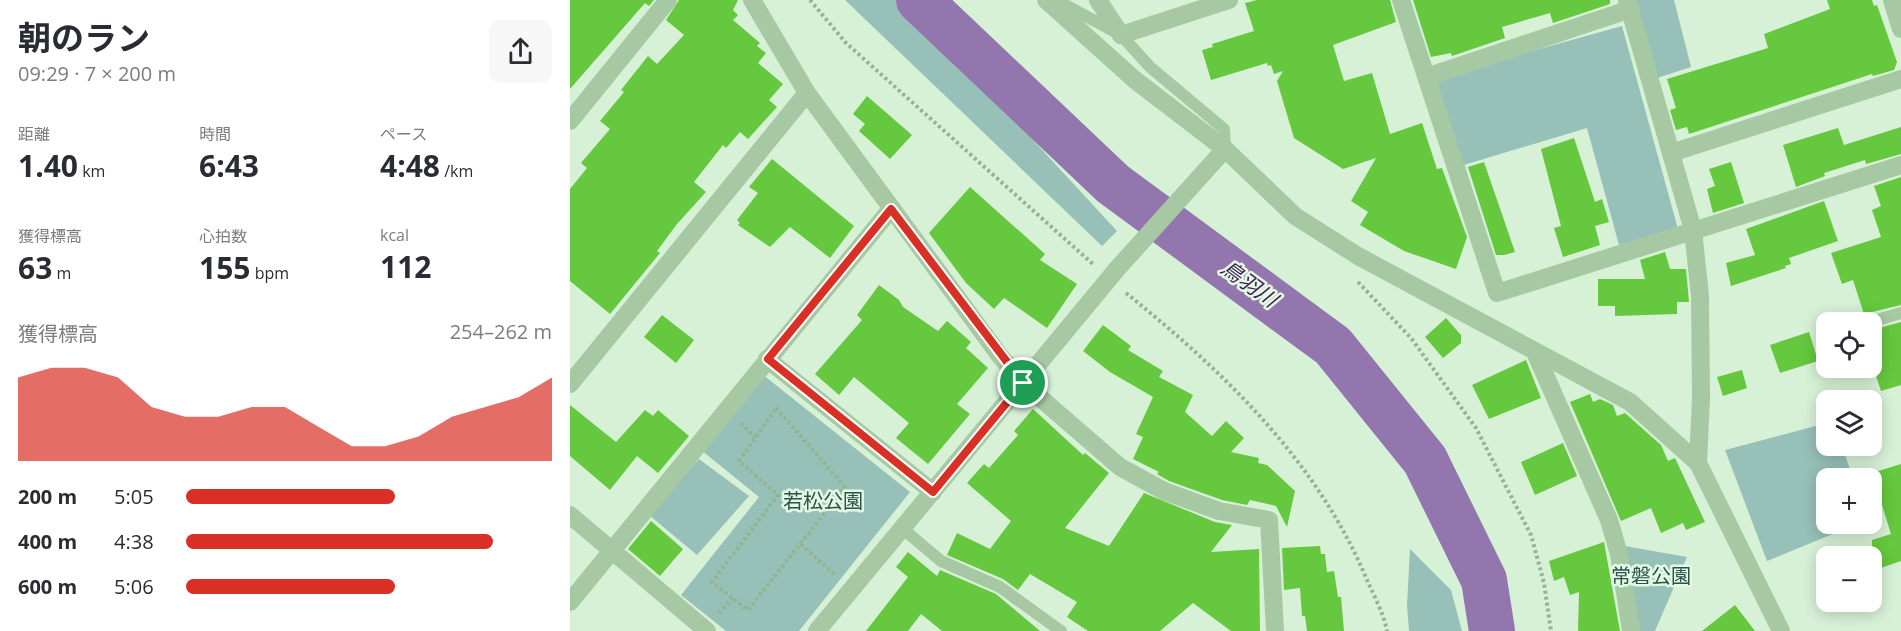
<!DOCTYPE html>
<html lang="ja">
<head>
<meta charset="utf-8">
<style>
  body { margin:0; font-family:"Open Sans","Noto Sans JP",sans-serif; background:#f7f7f7; color:#2b2b33; height:100vh; display:flex; flex-direction:column; font-size:22px; white-space:nowrap }
  * { box-sizing:border-box; margin:0 }
  p { font-size:20px; color:#7c7c81 }
  .icon { flex:none; width:33px; height:33px; fill:none; stroke:currentColor; stroke-width:2; stroke-linecap:round; stroke-linejoin:round }
  .map { position:relative; flex:1; overflow:hidden }
  .side { display:flex; flex-direction:column; background:#fff; width:570px }
  .side>* { flex:none }
  .tools { position:absolute; left:1246px; top:312px; display:grid; gap:12px }
  .tools a { display:grid; place-items:center; width:66px; height:66px; border-radius:12px; background:#fff; box-shadow:0 3px 15px #0003; font-size:30px }
  .pin { position:absolute; display:grid; place-items:center; width:51px; height:51px; color:#fff; margin:-26px; border:3px solid #fff; border-radius:50%; box-shadow:0 2px 6px #0007 }
  .round { display:grid; place-items:center; flex:none; width:63px; height:63px; border-radius:12px; background:#f7f7f7 }
  .head { display:flex; align-items:center; justify-content:space-between; height:102px; padding:0 18px }
  h1 { font-size:33px; font-weight:700; line-height:45px }
  .metrics { display:grid; grid-template-columns:repeat(3,1fr); gap:9px; height:102px; padding:6px 18px }
  .metrics div { display:grid; align-content:center }
  .metrics b { font-size:30px; font-weight:700 }
  .metrics small { font-size:16px; font-weight:400 }
  .metrics p { font-size:16px }
  .chart { height:168px; padding:12px 18px }
  .chart p { display:flex; justify-content:space-between }
  .chart svg { width:100%; height:108px; margin-top:6px; fill:#d93025; opacity:.7 }
  ul { padding:0 18px; list-style:none; font-size:20px }
  li { display:grid; grid-template-columns:96px 72px 1fr; align-items:center; height:45px }
  li i { height:15px; border-radius:8px; background:#d93025 }
  main { display:flex; flex:1; min-height:0 }
  .map>svg:first-child { display:block }
</style>
</head>
<body>
<main>
<section class="side">
<div class="head"><div><h1>朝のラン</h1><p>09:29 · 7 × 200 m</p></div><a class="round"><svg class="icon" aria-label="share" viewBox="0 0 24 24"><path d="M12 15V3M7 8l5-5 5 5M5 13v7h14v-7"/></svg></a></div>
<div class="metrics">
<div><p>距離</p><b>1.40<small> km</small></b></div>
<div><p>時間</p><b>6:43</b></div>
<div><p>ペース</p><b>4:48<small> /km</small></b></div>
</div>
<div class="metrics">
<div><p>獲得標高</p><b>63<small> m</small></b></div>
<div><p>心拍数</p><b>155<small> bpm</small></b></div>
<div><p>kcal</p><b>112</b></div>
</div>
<div class="chart"><p><span>獲得標高</span>254–262 m</p>
<svg viewBox="0 0 160 44" preserveAspectRatio="none"><path d="M0 44V10L10 6L20 6L30 10L40 22L50 26L60 26L70 22L80 22L90 30L100 38L110 38L120 34L130 26L140 22L150 18L160 10V44z"/></svg>
</div>
<ul>
<li><b>200 m</b>5:05<i style="width:57%"></i></li>
<li><b>400 m</b>4:38<i style="width:84%"></i></li>
<li><b>600 m</b>5:06<i style="width:57%"></i></li>
</ul>
</section>
<div class="map">
<svg width="1331" height="631" viewBox="0 0 1331 631">
  <rect width="100%" height="100%" fill="#d7f1d7"/>
  <path fill="#97c0b8" d="M275,0H334L547,231L532,246Z
    M1054,0H1104L1121,67L1081,80Z
    M1052,26L1108,229L1049,245L1017,128L887,167L857,80Z
    M192,374L340,492L229,631H156L111,595L189,497L131,450Z
    M1257,423V446H1272L1283,478H1257V524H1287L1197,561L1155,450Z
    M129,459L179,496L127,555L79,515Z
    M1055,546L1117,557L1085,631H1059Z
    M840,549L881,590L892,631H839L837,605Z"/>
  <g fill="none" stroke-linecap="round" stroke-linejoin="round">
    <path stroke="#9376ae" stroke-width="46" d="M349,0L543,184L763,346L855,460L914,580L922,631"/>
  </g>
  <path fill="#65c83e" d="M0,0H84L79,6L75,3L0,89Z
    M109,0H168L163,10L168,15L163,20L190,43L187,46L196,53L188,63L213,84L199,100L207,107L178,139L170,132L156,148L153,145L124,182L136,192L107,224L87,251L90,253L40,314L0,281V189L17,168L11,163L40,129L30,121L54,92L51,90L78,56L87,64L114,35L96,20Z
    M687,0H820L826,22L763,45L774,81L802,73L820,134L852,123L867,169L872,168L897,237L886,269L834,251L790,225L798,212L781,201L806,158L773,169L724,138L707,81L713,71L704,74L701,65L698,66L697,63L641,80L632,50L643,47L642,44L684,31L675,3Z
    M843,0H1040V4L983,23L980,13L932,27L935,38L882,56L881,53L861,57Z
    M1257,0H1302L1304,6L1307,5L1327,62L1324,70L1303,76L1302,74L1119,134L1117,127L1106,130L1100,110L1106,108L1097,79L1198,48L1194,34L1260,9Z
    M297,96L342,135L320,159L289,131L295,124L283,114Z
    M1331,127V154L1296,164L1295,160L1254,173L1255,176L1226,187L1213,145L1268,128L1274,145Z
    M1004,138L1025,202L1032,199L1039,222L1025,226L1030,245L993,257L984,228L991,226L971,149Z
    M202,159L284,226L260,258L220,227L200,247L168,225L170,223L167,220L188,193L179,187Z
    M914,162L945,252L934,255H926L898,167Z
    M1161,162L1174,203L1143,213L1137,189L1145,186L1139,169Z
    M1331,177V305L1294,314L1283,280L1272,284L1261,253L1311,237L1302,210L1311,206L1304,186Z
    M400,187L475,254L470,260L507,284L477,328L434,298L424,309L396,283L359,233Z
    M1254,201L1268,241L1219,258L1221,264L1215,266L1216,268L1161,286L1156,263L1185,255L1176,229Z
    M1095,252L1100,269H1116L1119,302H1107V314L1045,316V306H1028V279H1075L1070,260Z
    M309,285L329,300L333,307L368,331L377,321L401,342L396,348L418,368L387,404L400,414L358,464L326,438L339,423L284,377L269,395L245,374L292,320L287,315Z
    M92,315L124,340L106,363L74,337Z
    M876,318L891,335V343L873,358L855,337Z
    M1331,322V385L1311,391L1302,363V330Z
    M533,325L561,346L558,350L593,371L589,377L623,395L615,412L642,436L656,421L674,438L661,452L689,458L688,463L697,465L725,491L717,527L706,506L680,500L677,505L652,500L599,481L587,474L589,472L563,459L573,437L566,434L583,397L540,372L513,351Z
    M1239,332L1248,361L1210,373L1200,345Z
    M956,360L971,398L919,419L902,385Z
    M1172,370L1177,388L1153,396L1147,377Z
    M1020,394L1023,402L1030,399L1043,405L1047,416L1055,413L1091,445L1098,461L1105,458L1135,522L1116,530L1113,523L1091,533L1081,508L1051,521L1000,402Z
    M0,405L46,442L75,410L83,416L88,410L119,436L88,473L67,456L40,490L0,456Z
    M463,409L513,455L515,453L539,473L495,528L539,546L574,493L645,522L662,525L641,552L689,549L690,631H661L623,603L590,631H518L497,617L507,602L460,574L448,590L433,579L377,555L387,533L420,549L441,521L397,483L414,464L419,468L448,435L444,431Z
    M993,443L1007,476L965,495L951,462Z
    M1331,464V561L1302,571V540L1321,534L1302,473Z
    M81,521L113,549L90,576L58,549Z
    M1034,542L1050,631H1008L1009,592L1000,595L994,577L984,581L979,561Z
    M750,546L751,554H755L757,572L764,571L768,597H771L774,631H737L735,616H732L730,588L714,590L712,548Z
    M338,552L367,576L370,570L426,594L470,631H372L351,614L338,631H296L338,577L326,567Z
    M1165,605L1185,631H1132Z"/>
  <g fill="none" stroke-linecap="round" stroke-linejoin="round">
    <path stroke="#91b58e" stroke-width="4" stroke-dasharray="3 3" stroke-linecap="butt" d="M240,0L276,43L523,264
      M788,282L841,338L906,428L961,535L974,583L981,631
      M556,293C654,372 748,462 797,580C804,596 814,614 817,631
      M206,408L275,487L178,610L142,582L208,495L169,461Z
      M171,423L185,438
      M231,544L265,575
      M149,613L163,598"/>
    <path stroke="#a6c9a3" stroke-width="12" d="M486,0L551,35L580,67L654,129L655,149
      M1300,322L1331,313
      M333,529L371,561L430,587L491,631"/>
    <path stroke="#a6c9a3" stroke-width="18" d="M182,0L237,93L430,356L453,383L550,467L594,491L649,511L699,520L705,631
      M528,0L551,35L659,0
      M831,0L927,293L1331,165
      M1057,0L1123,230L1130,296L1131,398L1128,463
      M1322,0L1331,29
      M856,77L1061,9
      M0,121L98,0
      M655,149L725,216L788,256L1060,402L1128,463L1211,631
      M1101,153L1331,79
      M965,352L1039,520L1049,554L1061,631
      M197,359L363,492
      M0,384L237,93
      M0,515L137,631
      M0,602L321,209
      M247,631L547,269L655,149L565,80L476,0"/>
  </g>
  <g fill="none" stroke-linecap="round" stroke-linejoin="round">
    <defs>
      <path id="route" d="M321,209L453,383L363,492L198,359Z"/>
    </defs>
    <use href="#route" stroke="#fff" stroke-width="12"/>
    <use href="#route" stroke="#d93025" stroke-width="8"/>
  </g>
  <g text-anchor="middle" stroke-width="5" stroke-linejoin="round" paint-order="stroke">
    <g font-size="20" fill="#29524c" stroke="#e3f9e4">
      <text x="253" y="508">若松公園</text>
      <text x="1081" y="583">常磐公園</text>
    </g>
    <g font-size="21" font-style="italic" fill="#3b1b56" stroke="#e3f9e4">
      <text transform="translate(679 284) rotate(36)" y="7">鳥羽川</text>
    </g>
  </g>
</svg>
<div class="tools">
<a><svg class="icon" aria-label="locate" viewBox="0 0 24 24"><circle cx="12" cy="12" r="6"/><path d="M12 2v4M12 18v4M2 12h4M18 12h4"/></svg></a>
<a><svg class="icon" aria-label="layers" viewBox="0 0 24 24"><path d="M12 4l9 5-9 5-9-5zM3 14l9 5 9-5"/></svg></a>
<a>+</a>
<a>−</a>
</div>
<div class="pin" style="left:453px;top:383px;background:#1e9e55"><svg class="icon" aria-label="arrive" viewBox="0 0 24 24"><path d="M6 21V4h12l-3 4 3 4H6"/></svg></div>
</div>
</main>
</body>
</html>
